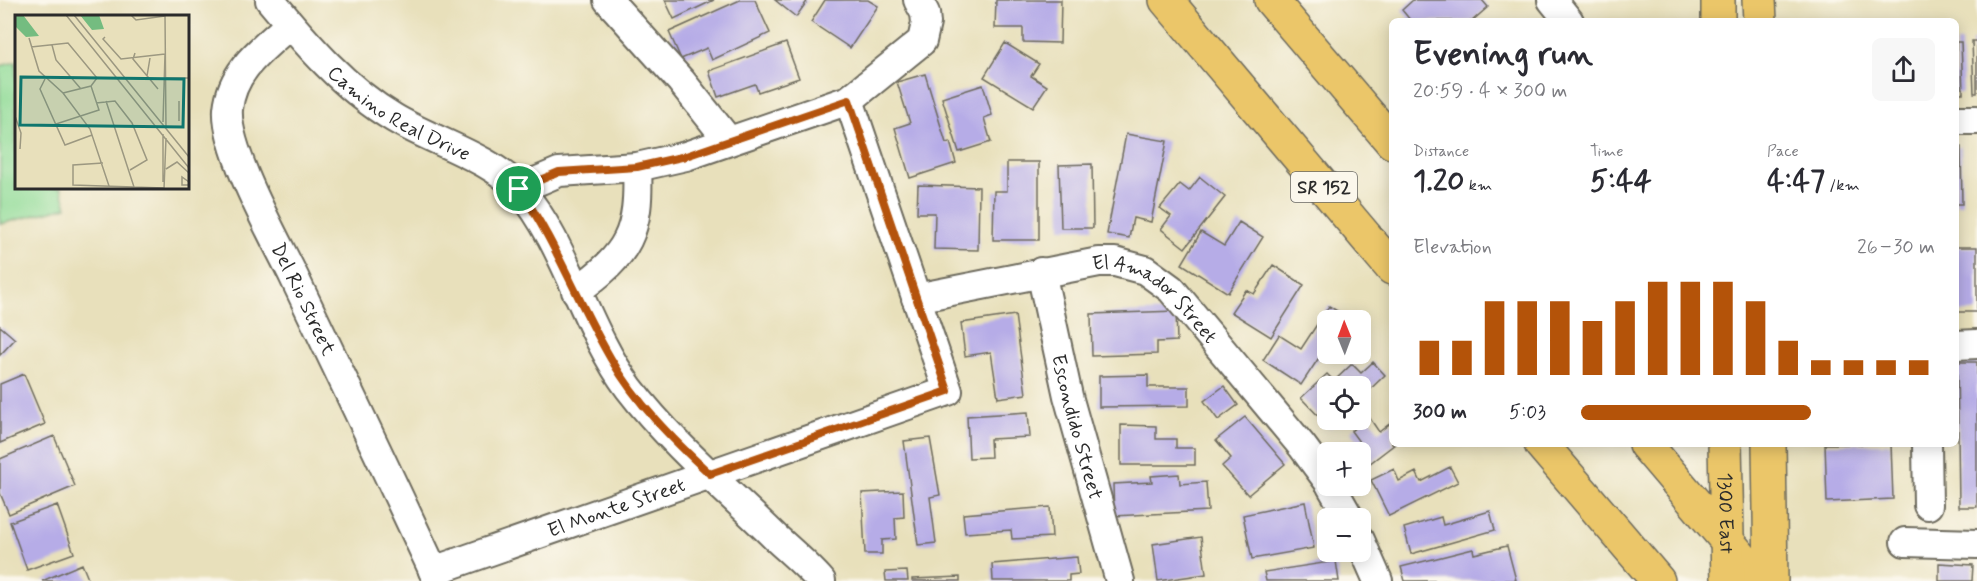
<!DOCTYPE html>
<html lang="en">
<head>
<meta charset="utf-8">
<style>
  body { margin:0; font-family:Mynerve,sans-serif; background:#f7f7f7; color:#2b2b33; height:100vh; display:flex; flex-direction:column; font-size:22px; white-space:nowrap }
  * { box-sizing:border-box; margin:0 }
  p { font-size:20px; color:#7c7c81 }
  .icon { flex:none; width:33px; height:33px; fill:none; stroke:currentColor; stroke-width:2; stroke-linecap:round; stroke-linejoin:round }
  .map { position:relative; flex:1; overflow:hidden }
  .side { position:absolute; left:1389px; top:18px; width:570px; height:429px; display:flex; flex-direction:column; background:#fff; border-radius:9px; box-shadow:0 3px 15px #0003 }
  .side>* { flex:none }
  .needle { width:39px; rotate:359deg }
  .fabs { position:absolute; left:1317px; top:310px; display:grid; gap:12px }
  .fabs a { display:grid; place-items:center; width:54px; height:54px; border-radius:9px; background:#fff; box-shadow:0 3px 15px #0003; font-size:30px }
  .pin { position:absolute; display:grid; place-items:center; width:51px; height:51px; color:#fff; margin:-26px; border:3px solid #fff; border-radius:50%; box-shadow:0 2px 6px #0007 }
  .round { display:grid; place-items:center; flex:none; width:63px; height:63px; border-radius:9px; background:#f7f7f7 }
  .head { display:flex; align-items:center; justify-content:space-between; height:102px; padding:0 24px }
  h1 { font-size:33px; font-weight:800; line-height:45px }
  .metrics { display:grid; grid-template-columns:repeat(3,1fr); gap:9px; height:102px; padding:6px 24px }
  .metrics div { display:grid; align-content:center }
  .metrics b { font-size:30px; font-weight:800 }
  .metrics small { font-size:16px; font-weight:400 }
  .metrics p { font-size:16px }
  .chart { height:168px; padding:12px 24px }
  .chart p { display:flex; justify-content:space-between }
  .chart svg { width:100%; height:108px; margin-top:6px; stroke:#b45309; stroke-width:6 }
  ul { padding:0 24px; list-style:none; font-size:20px }
  li { display:grid; grid-template-columns:96px 72px 1fr; align-items:center; height:45px }
  li i { height:15px; border-radius:8px; background:#b45309 }
  .map>svg:first-child { display:block }
</style>
</head>
<body>
<div class="map">
<svg width="1977" height="581" viewBox="0 0 1977 581">
  <rect width="100%" height="100%" fill="#fbf7ec"/>
  <filter id="ink" filterUnits="userSpaceOnUse"><feTurbulence type="fractalNoise" baseFrequency=".0167" numOctaves="2"/><feDisplacementMap in="SourceGraphic" scale="12" xChannelSelector="R" yChannelSelector="G"/><feConvolveMatrix kernelMatrix="1 2 1 2 8 2 1 2 1" color-interpolation-filters="sRGB"/></filter>
  <filter id="wash" filterUnits="userSpaceOnUse"><feTurbulence type="fractalNoise" baseFrequency=".008" numOctaves="4" result="noise"/><feDisplacementMap in="SourceGraphic" scale="24" xChannelSelector="R" yChannelSelector="G"/><feGaussianBlur stdDeviation="1.35" result="paint"/><feColorMatrix in="noise" values="0 0 0 0 0 0 0 0 0 0 0 0 0 0 0 0 0 1.4 0 .05"/><feComposite in="paint" operator="in"/></filter>
  <g filter="url(#wash)">
    <rect width="100%" height="100%" fill="#e8e0bb"/>
    <path fill="#91dc98" stroke="#5e8462" stroke-width="1.5" d="M16,62V188H61L67,207L0,224V66Z"/>
    <g id="blocks">
      <path fill="#b6ace7" d="M665,0H714L674,19Z
        M740,0H755L770,33L712,60L707,48L681,59L669,32Z
        M775,0H808L796,17Z
        M825,0H868L878,6L850,48L811,22Z
        M996,0H1061L1060,43L1023,42V28H995Z
        M1413,0H1482L1488,7L1472,21H1411L1402,10Z
        M1972,41H1977V93H1974Z
        M1956,42H1961L1963,93H1956Z
        M786,43L799,78L758,92L755,84L718,97L709,71Z
        M1005,43L1039,64L1031,76L1047,86L1033,107L984,77Z
        M925,74L946,143L950,142L956,163L910,178L895,128L910,123L897,82Z
        M983,85L992,115L984,118L991,142L959,152L942,98Z
        M1126,134L1167,141L1151,222L1133,218L1129,238L1107,234Z
        M1956,147H1961L1962,204H1956Z
        M1007,162H1039V240H993L994,191H1007Z
        M1092,164L1093,228H1061L1059,165Z
        M1200,177L1225,197L1185,248L1161,229L1171,216L1160,208L1180,184L1189,191Z
        M918,185L979,187L978,250L934,249L935,213H917Z
        M1239,222L1263,237L1228,293L1182,264L1201,232L1224,246Z
        M1956,247H1977V312H1956Z
        M1273,265L1304,285L1271,337L1231,312L1246,290L1254,294Z
        M1329,306L1345,316L1342,321H1328V344L1301,385L1263,360L1279,335L1301,349Z
        M1176,311L1177,341L1157,342V354L1092,356L1091,314Z
        M1015,315L1026,394L998,398L991,352L965,356L961,323Z
        M0,326L15,339L0,355Z
        M1373,362L1385,375L1360,399V387H1328V420H1338L1330,428L1301,398L1327,374L1334,381L1352,364L1361,373Z
        M1957,362H1977V507H1959Z
        M24,374L45,424L0,443V384Z
        M1148,375V387H1189V406L1099,407V376Z
        M1224,386L1238,405L1218,420L1204,401Z
        M1028,412L1030,437L990,439L991,457L969,458L967,416Z
        M1245,417L1285,464L1248,495L1222,466L1231,458L1216,440Z
        M1369,417L1379,432L1392,422V444H1395L1365,467L1360,461V453H1354L1362,446L1351,431Z
        M1121,425L1156,426V439H1176V448H1195V465H1121Z
        M54,436L75,486L9,514L0,493V459Z
        M930,438L940,495L930,497L936,543L918,545L904,441Z
        M1825,444H1891L1893,499L1827,502Z
        M1450,467L1458,482L1389,516L1371,480L1394,469L1399,481L1416,472L1421,482Z
        M1179,474L1180,484L1206,482L1208,511L1114,516L1113,484L1152,482L1151,476Z
        M903,491L904,517L895,518L896,539L882,540V554H865L862,493Z
        M1305,502L1314,548L1252,559L1243,515Z
        M57,505L74,553L27,570L10,522Z
        M1050,507L1052,537L1012,539L1011,530L965,533L963,514Z
        M1490,511L1495,530L1411,554L1404,528L1441,517L1443,525Z
        M1201,537L1206,574L1158,581L1153,544Z
        M1507,546L1516,580L1405,581L1401,567L1473,549L1474,554Z
        M1077,557L1079,574L1069,575V581H993L992,564Z
        M1336,561L1339,581H1266L1264,572Z
        M1939,563L1973,565L1972,581H1939Z
        M82,564L89,581H42Z
        M907,571L908,581H886L885,572Z
        M960,577V581H912V579Z"/>
    </g>
  </g>
  <g filter="url(#ink)">
    <use href="#blocks" fill-opacity="0" stroke="#6d6a5d" stroke-width="1.5"/>
    <g fill="none" stroke-linecap="round" stroke-linejoin="round">
      <defs>
        <g id="minor">
          <path id="s1" d="M270,0C306,43 345,89 394,118C432,141 490,157 520,190C566,243 585,329 629,388C672,444 725,488 775,537C790,551 807,565 821,581"/>
          <path d="M608,0L681,81L728,140"/>
          <path d="M1552,0L1569,21"/>
          <path id="s2" d="M290,24C263,49 232,69 228,109C225,150 275,238 294,277C342,378 391,479 438,581"/>
          <path d="M1956,120H1977"/>
          <path d="M519,189L559,172L637,167L686,156L849,100L922,41L926,23L925,13L918,0"/>
          <path id="s3" d="M1041,272L1068,396L1120,581"/>
          <path d="M576,291C629,254 640,232 637,167"/>
          <path id="s4" d="M916,298L1099,262H1115L1145,270L1171,289L1302,446L1328,481"/>
          <path d="M1956,345L1977,344"/>
          <path d="M1927,444L1928,505"/>
          <path d="M1331,486L1350,519"/>
          <path d="M1360,540L1378,581"/>
          <path d="M1905,542L1977,544"/>
          <path id="s5" d="M433,571L948,391L849,100"/>
        </g>
        <g id="major">
          <path d="M1166,0L1392,268"/>
          <path d="M1271,0L1392,142"/>
          <path d="M1718,0V21"/>
          <path d="M1759,0L1760,21"/>
          <path d="M1541,444L1658,581"/>
          <path d="M1645,444L1761,581"/>
          <path id="s6" d="M1725,444L1728,581"/>
          <path d="M1769,444L1771,581"/>
        </g>
      </defs>
      <use href="#minor" stroke="#6d6a5d" stroke-width="32"/>
      <use href="#major" stroke="#6d6a5d" stroke-width="36"/>
      <use href="#minor" stroke="#fff" stroke-width="28"/>
      <use href="#major" stroke="#ebc669" stroke-width="33"/>
    </g>
  </g>
  <g fill="none" stroke-linecap="round" stroke-linejoin="round" filter="url(#ink)">
    <defs>
      <path id="route" d="M849,100L948,391L710,474C672,439 637,404 611,359C578,303 556,242 519,189L559,172L637,167L686,156Z"/>
    </defs>
    <use href="#route" stroke="#fff" stroke-width="12"/>
    <use href="#route" stroke="#b45309" stroke-width="8"/>
  </g>
  <g text-anchor="middle" stroke-width="4.5" stroke-linejoin="round" paint-order="stroke">
    <rect fill="#fbf7ec" stroke="#696865" stroke-width="1.5" x="1291" y="172" width="66" height="30" rx="4.5"/>
    <g font-size="18" font-weight="bold" fill="#2b2b2b">
      <text x="1324" y="193">SR 152</text>
    </g>
    <g font-size="20" fill="#2b2b2b" stroke="#fbf7ec">
      <text dy="7" stroke="none"><textPath href="#s1" startOffset="174">Camino Real Drive</textPath></text>
      <text dy="7" stroke="none"><textPath href="#s2" startOffset="314">Del Rio Street</textPath></text>
      <text dy="7" stroke="none"><textPath href="#s4" startOffset="256">El Amador Street</textPath></text>
      <text dy="7" stroke="none"><textPath href="#s3" startOffset="159">Escondido Street</textPath></text>
      <text dy="7" stroke="none"><textPath href="#s5" startOffset="194">El Monte Street</textPath></text>
      <text dy="7" stroke="none"><textPath href="#s6" startOffset="69">1300 East</textPath></text>
    </g>
  </g>
  <g transform="translate(15 15)">
    <rect width="174" height="174" fill="#e8e0bb"/>
    <path d="M0,0H8L24,21L11,22L0,11ZM65,0H84L89,14L77,15Z" fill="#74bc80"/>
    <path fill="none" stroke="#9c9881" stroke-width="1.5" d="M51,0L174,153M59,0L174,142M116,0L121,5L150,1M150,0L151,114M90,22L88,24L106,44L150,39M14,23L24,56L48,78L75,114L94,171M37,30L41,45L66,74M16,32L53,28L82,63L76,71L48,78M120,38L118,44L143,74M132,61L135,43M149,63H174M30,64L25,74L50,130L77,120M91,86L119,172M164,86V106M81,88L100,86L117,108L132,145L115,155M0,101L6,118L5,134M148,107L150,39M41,109L84,95L76,71M88,148L58,150V170L149,173M151,154L162,147L174,158M148,167V119M174,167L167,162V170H174M149,174L151,123"/>
    <path fill="#0f766e" fill-opacity="0.15" stroke="#0f766e" stroke-width="3" d="M6,62L169,64L168,112L5,110Z"/>
    <rect width="174" height="174" fill="none" stroke="#2b2b2b" stroke-width="3"/>
  </g>
</svg>
<div class="fabs">
<a><svg class="needle" viewBox="-14 -14 28 28"><path d="M0-13l5 13h-10z" fill="#e53935"/><path d="M0 13l5-13h-10z" fill="#7c7c81"/></svg></a>
<a><svg class="icon" aria-label="locate" viewBox="0 0 24 24"><circle cx="12" cy="12" r="6"/><path d="M12 2v4M12 18v4M2 12h4M18 12h4"/></svg></a>
<a>+</a>
<a>−</a>
</div>
<div class="pin" style="left:519px;top:189px;background:#1e9e55"><svg class="icon" aria-label="arrive" viewBox="0 0 24 24"><path d="M6 21V4h12l-3 4 3 4H6"/></svg></div>
<section class="side">
<div class="head"><div><h1>Evening run</h1><p>20:59 · 4 × 300 m</p></div><a class="round"><svg class="icon" aria-label="share" viewBox="0 0 24 24"><path d="M12 15V3M7 8l5-5 5 5M5 13v7h14v-7"/></svg></a></div>
<div class="metrics">
<div><p>Distance</p><b>1.20<small> km</small></b></div>
<div><p>Time</p><b>5:44</b></div>
<div><p>Pace</p><b>4:47<small> /km</small></b></div>
</div>
<div class="chart"><p><span>Elevation</span>26–30 m</p>
<svg viewBox="0 0 160 44" preserveAspectRatio="none"><path d="M5 44V30M15 44V30M25 44V14M35 44V14M45 44V14M55 44V22M65 44V14M75 44V6M85 44V6M95 44V6M105 44V14M115 44V30M125 44V38M135 44V38M145 44V38M155 44V38"/></svg>
</div>
<ul>
<li><b>300 m</b>5:03<i style="width:65%"></i></li>
</ul>
</section>
</div>
</body>
</html>
